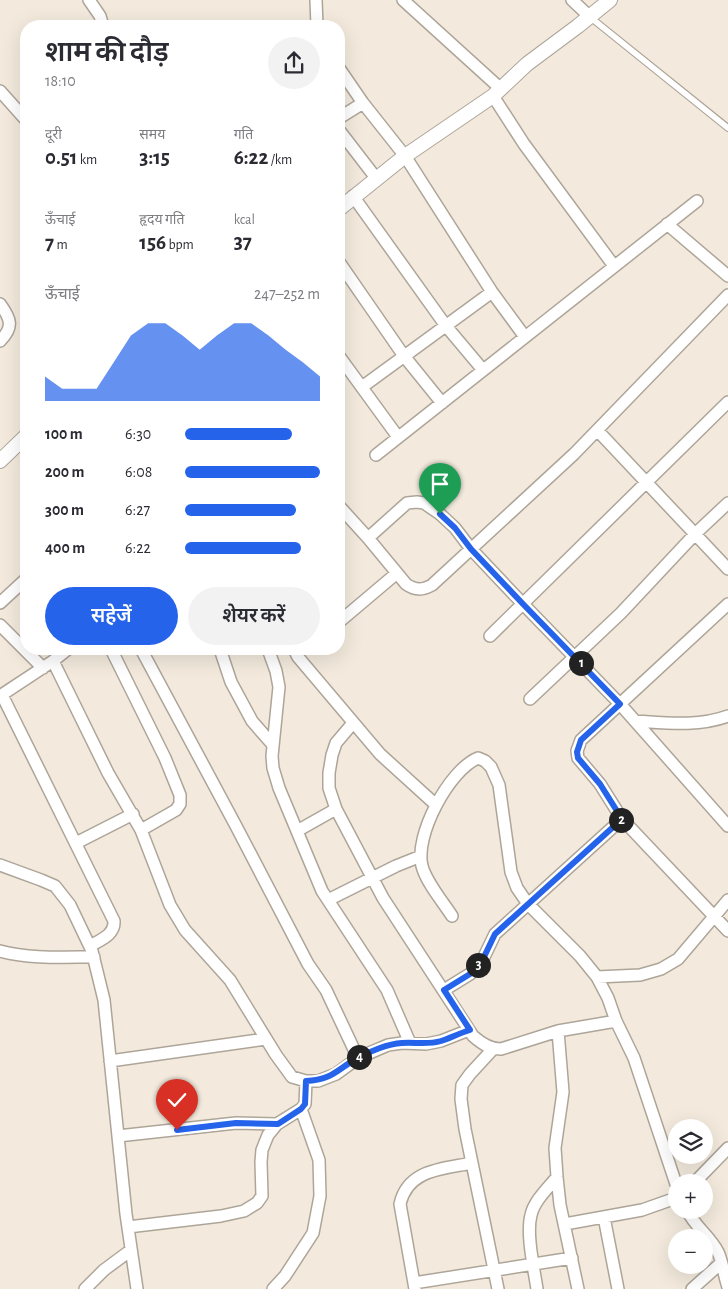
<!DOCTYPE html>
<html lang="hi">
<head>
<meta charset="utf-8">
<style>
  body { margin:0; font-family:"Alegreya Sans","Noto Sans Devanagari",sans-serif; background:#f2f2f3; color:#2b2b33; height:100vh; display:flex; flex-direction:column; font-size:19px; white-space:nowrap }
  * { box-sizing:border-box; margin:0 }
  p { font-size:16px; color:#7c7c81 }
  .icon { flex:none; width:28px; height:28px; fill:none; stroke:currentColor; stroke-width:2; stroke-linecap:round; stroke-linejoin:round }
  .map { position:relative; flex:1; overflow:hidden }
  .side { position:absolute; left:20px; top:20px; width:325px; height:635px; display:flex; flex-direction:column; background:#fff; border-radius:20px; box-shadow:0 5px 20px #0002 }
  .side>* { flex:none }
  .buttons { position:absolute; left:668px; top:1119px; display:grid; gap:10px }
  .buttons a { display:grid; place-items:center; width:45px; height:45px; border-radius:50%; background:#fff; box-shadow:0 5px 20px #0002; font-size:25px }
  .pin { position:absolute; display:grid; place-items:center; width:42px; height:42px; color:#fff; margin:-51px -21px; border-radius:50% 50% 50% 0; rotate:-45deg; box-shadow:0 0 5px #0007 }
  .pin .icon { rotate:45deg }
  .km { position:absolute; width:25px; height:25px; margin:-12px; border-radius:50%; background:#222; color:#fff; font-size:14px; line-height:25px; text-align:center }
  .round { display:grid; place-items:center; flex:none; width:52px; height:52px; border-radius:26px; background:#f2f2f3 }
  .head { display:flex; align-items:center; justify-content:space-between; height:85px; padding:0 25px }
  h1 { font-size:28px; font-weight:600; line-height:38px }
  .figures { display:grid; grid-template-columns:repeat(3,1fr); gap:8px; height:85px; padding:5px 25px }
  .figures div { display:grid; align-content:center }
  .figures b { font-size:21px; font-weight:600 }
  .figures small { font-size:14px; font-weight:400 }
  .figures p { font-size:14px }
  .chart { height:140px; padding:10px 25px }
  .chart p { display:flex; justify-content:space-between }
  .chart svg { width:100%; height:90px; margin-top:5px; fill:#2563eb; opacity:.7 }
  .button { display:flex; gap:10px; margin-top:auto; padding:10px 25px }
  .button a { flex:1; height:58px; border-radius:30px; background:#2563eb; color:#fff; font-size:20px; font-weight:600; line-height:58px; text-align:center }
  .button a+a { background:#f2f2f3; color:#2b2b33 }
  ul { padding:0 25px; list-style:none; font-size:16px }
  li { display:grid; grid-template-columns:80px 60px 1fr; align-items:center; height:38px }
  li i { height:12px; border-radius:6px; background:#2563eb }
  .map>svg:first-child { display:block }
</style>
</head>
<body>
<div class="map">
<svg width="728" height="1289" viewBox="0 0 728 1289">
  <rect width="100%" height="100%" fill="#f3eadd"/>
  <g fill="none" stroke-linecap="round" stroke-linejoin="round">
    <defs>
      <path id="service" d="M590,17L728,128"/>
      <path id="minor" d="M89,0L100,16L103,26
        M316,0L317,26
        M403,0L501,89
        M572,0L590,17
        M339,68L363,103L405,156L492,292L525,337
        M0,91L26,120
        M493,96L524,144L614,266
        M339,118L363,103
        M339,130L376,178
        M353,196L446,326L483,370
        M667,224L728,276
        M339,262L404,356L442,403
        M0,304C11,319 14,327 0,341
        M339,356L398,437
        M362,387L492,292
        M597,430L728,569
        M376,455L697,201
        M339,506L368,538L406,584C416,591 423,590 432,585L574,454L728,295
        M368,538L407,503L417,502L424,503L440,514L455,528L471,549L523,604L620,704L728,826
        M0,603L26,579
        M728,604L581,740L577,751L578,758L600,784L622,819L728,931
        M339,622L397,573
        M0,625L43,668
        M490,636L728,402
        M111,649L165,758L180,795V804L176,810L141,830
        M141,649L236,826L308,964L326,990L358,1058
        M220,649L231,682L252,721L273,745
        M268,649L276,671L279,687L272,756L273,768L279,788L322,891L387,990L410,1043
        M294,649L298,657L380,754L435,804
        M53,661L108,773L141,830L170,905L185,930L230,980L276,1055L292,1077L306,1081H318L336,1074L358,1058L388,1045L402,1043L426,1044L441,1041L469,1030
        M2,695L114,921C115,935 100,940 90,946
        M0,696L53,661L68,649
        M530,699L621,613L695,534L728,503
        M635,721C667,723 698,727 728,716
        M353,723L336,743L332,755L329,773V788L336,809L383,898L473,1036C482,1044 490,1049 501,1049L558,1031L616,1021
        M297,831L336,809
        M76,843L133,814
        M0,865L41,880L55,886L70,905L92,951L104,1000L126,1214L137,1289
        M328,900L396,866L421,856
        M452,916C443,902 426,882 422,866C414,836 449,770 478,758L485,761L491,767L499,785L511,872L517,888L528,904L580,956L597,977L608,998L616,1021L634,1058L676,1184
        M0,951C30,959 63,957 94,957
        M597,977L640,975L661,969L678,959L728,900
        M444,990L470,974L482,961L495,934L622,819
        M558,1031L563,1092L555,1148L557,1177L560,1205L578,1289
        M493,1049L470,1074L462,1085L461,1099L465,1129L498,1289
        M110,1061L266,1039
        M118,1136L236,1123L277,1124
        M695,1182L728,1148
        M687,1210C695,1227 709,1235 718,1252C723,1263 724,1276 728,1287
        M604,1217L618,1289
        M565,1224L642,1210L676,1198
        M128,1227L221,1216L244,1211L257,1203L262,1196L261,1162L262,1150L268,1135L277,1124L301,1109L305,1104L306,1081
        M414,1283L572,1258
        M85,1289L104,1270L131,1250
        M273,1289L285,1276L313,1233L320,1196L319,1160L301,1109
        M415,1289L400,1204C408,1169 443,1169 472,1163
        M537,1289C534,1269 526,1234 531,1215C534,1201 548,1188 557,1177
        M692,1289L721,1263"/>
      <path id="tertiary" d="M339,209L405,156L493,96L527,64L578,26L610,0
        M0,461L26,436"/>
    </defs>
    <use href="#service" stroke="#aea599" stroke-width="8"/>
    <use href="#minor" stroke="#aea599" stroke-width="14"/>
    <use href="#tertiary" stroke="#aea599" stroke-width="16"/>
    <use href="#service" stroke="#fff" stroke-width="5.5"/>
    <use href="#minor" stroke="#fff" stroke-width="11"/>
    <use href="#tertiary" stroke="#fff" stroke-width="14"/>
  </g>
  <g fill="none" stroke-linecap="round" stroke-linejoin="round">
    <defs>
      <path id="route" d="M177,1130L236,1123L278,1124L301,1109L305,1104L306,1081C333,1080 337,1069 358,1058C370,1051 388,1044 402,1043C415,1042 428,1045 441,1041C450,1038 460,1033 470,1030L444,990L470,974L482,961L495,934L622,819L600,784L578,758L577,752L581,740L620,704L523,604L471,549L455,528L440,514"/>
    </defs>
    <use href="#route" stroke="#fff" stroke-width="10"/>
    <use href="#route" stroke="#2563eb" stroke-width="6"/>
  </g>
</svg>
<div class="buttons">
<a><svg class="icon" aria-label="layers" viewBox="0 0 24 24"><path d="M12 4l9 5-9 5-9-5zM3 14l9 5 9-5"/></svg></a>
<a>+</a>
<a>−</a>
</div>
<div class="pin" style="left:440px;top:514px;background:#1e9e55"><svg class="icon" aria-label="arrive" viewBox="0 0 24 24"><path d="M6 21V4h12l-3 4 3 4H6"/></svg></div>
<div class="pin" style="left:177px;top:1130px;background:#d93025"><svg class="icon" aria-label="check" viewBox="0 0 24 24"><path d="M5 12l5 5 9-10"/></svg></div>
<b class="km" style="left:581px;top:663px">1</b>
<b class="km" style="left:621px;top:820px">2</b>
<b class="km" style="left:478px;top:965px">3</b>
<b class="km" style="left:359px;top:1057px">4</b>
<section class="side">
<div class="head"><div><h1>शाम की दौड़</h1><p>18:10</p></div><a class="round"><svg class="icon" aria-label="share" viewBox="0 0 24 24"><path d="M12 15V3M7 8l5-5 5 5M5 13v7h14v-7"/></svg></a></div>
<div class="figures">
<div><p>दूरी</p><b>0.51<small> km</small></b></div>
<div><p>समय</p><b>3:15</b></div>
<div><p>गति</p><b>6:22<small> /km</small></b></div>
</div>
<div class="figures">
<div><p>ऊँचाई</p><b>7<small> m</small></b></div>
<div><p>हृदय गति</p><b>156<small> bpm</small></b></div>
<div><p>kcal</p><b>37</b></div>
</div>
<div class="chart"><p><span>ऊँचाई</span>247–252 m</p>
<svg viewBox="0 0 160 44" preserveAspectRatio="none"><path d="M0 44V32L10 38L20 38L30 38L40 25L50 12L60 6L70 6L80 12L90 19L100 12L110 6L120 6L130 12L140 19L150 25L160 32V44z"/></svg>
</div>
<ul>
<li><b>100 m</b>6:30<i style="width:79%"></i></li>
<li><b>200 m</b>6:08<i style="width:100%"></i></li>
<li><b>300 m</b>6:27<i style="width:82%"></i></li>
<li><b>400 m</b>6:22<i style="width:86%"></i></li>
</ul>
<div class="button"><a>सहेजें</a><a>शेयर करें</a></div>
</section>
</div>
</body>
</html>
